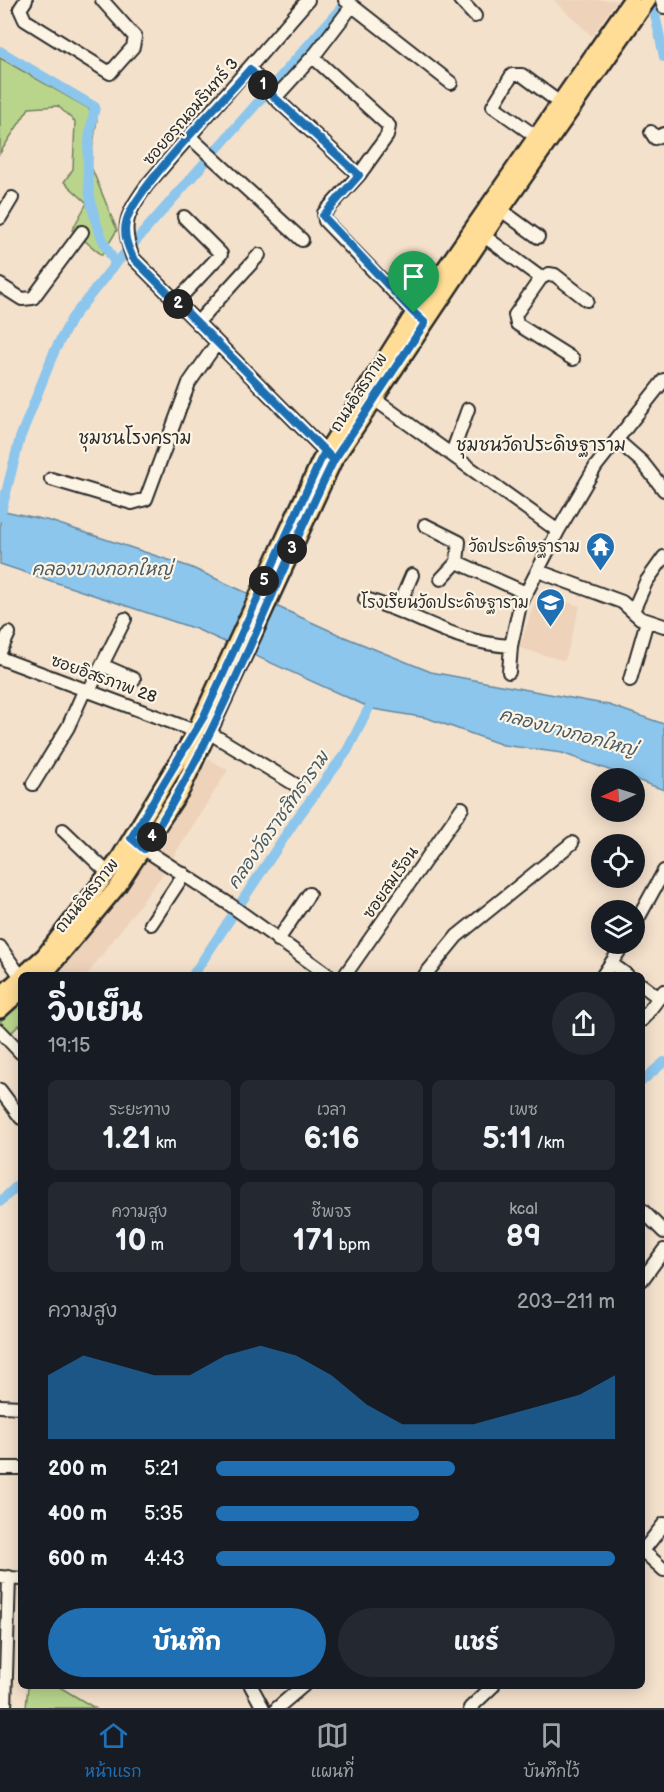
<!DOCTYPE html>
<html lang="th">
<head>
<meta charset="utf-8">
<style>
  body { margin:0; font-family:"Balsamiq Sans","Playpen Sans Thai",sans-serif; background:#242831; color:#f1f3f6; height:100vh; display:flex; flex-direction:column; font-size:22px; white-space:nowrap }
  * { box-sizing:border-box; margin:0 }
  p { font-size:20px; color:#9ea1a6 }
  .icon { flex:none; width:33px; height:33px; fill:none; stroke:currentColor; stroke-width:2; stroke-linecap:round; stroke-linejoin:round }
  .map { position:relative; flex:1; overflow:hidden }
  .sheet { position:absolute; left:18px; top:972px; width:627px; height:717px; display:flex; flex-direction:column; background:#171b24; border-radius:9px; box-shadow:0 3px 15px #0003 }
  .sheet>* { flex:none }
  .needle { width:39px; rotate:266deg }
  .fabs { position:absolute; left:591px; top:768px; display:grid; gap:12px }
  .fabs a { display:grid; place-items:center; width:54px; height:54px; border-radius:50%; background:#171b24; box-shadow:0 3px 15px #0003; font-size:30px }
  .pin { position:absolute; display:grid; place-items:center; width:51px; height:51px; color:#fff; margin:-62px -26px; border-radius:50% 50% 50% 0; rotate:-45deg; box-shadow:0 0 6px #0007 }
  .pin .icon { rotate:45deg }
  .km { position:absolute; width:30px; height:30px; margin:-15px; border-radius:50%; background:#222; color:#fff; font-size:16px; line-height:30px; text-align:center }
  .round { display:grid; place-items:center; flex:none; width:63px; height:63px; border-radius:32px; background:#242831 }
  .head { display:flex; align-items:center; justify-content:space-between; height:102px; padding:0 30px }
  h1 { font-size:33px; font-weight:700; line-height:45px }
  .stats { display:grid; grid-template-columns:repeat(3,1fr); gap:9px; height:102px; padding:6px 30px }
  .stats div { display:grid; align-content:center; border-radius:9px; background:#242831; text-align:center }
  .stats b { font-size:30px; font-weight:700 }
  .stats small { font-size:16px; font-weight:400 }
  .stats p { font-size:16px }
  .chart { height:168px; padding:12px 30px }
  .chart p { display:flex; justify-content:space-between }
  .chart svg { width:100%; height:108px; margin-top:6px; fill:#1f6fb2; opacity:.7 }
  .cta { display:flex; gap:12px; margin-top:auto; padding:12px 30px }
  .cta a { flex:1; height:69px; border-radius:36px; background:#1f6fb2; color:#fff; font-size:24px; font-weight:700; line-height:69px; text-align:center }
  .cta a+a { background:#242831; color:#f1f3f6 }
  ul { padding:0 30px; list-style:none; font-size:20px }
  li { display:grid; grid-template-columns:96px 72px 1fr; align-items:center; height:45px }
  li i { height:15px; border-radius:8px; background:#1f6fb2 }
  .menu { display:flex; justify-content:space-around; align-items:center; height:84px; border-top:2px solid #363941; background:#171b24; font-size:16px; color:#9ea1a6 }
  .menu a { display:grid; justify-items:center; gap:3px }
  .menu .active { color:#1f6fb2 }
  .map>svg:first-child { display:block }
</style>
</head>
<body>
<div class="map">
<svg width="664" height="1708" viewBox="0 0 664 1708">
  <rect width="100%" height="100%" fill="#f4e1cc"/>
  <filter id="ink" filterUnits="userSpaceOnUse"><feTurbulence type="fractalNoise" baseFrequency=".0167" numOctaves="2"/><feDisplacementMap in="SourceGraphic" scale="12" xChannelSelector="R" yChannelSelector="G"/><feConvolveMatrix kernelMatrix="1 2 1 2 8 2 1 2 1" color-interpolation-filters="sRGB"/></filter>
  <g filter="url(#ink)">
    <path fill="#eed3ba" d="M553,0H617L592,36Z
      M538,592L580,606L565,661L519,648Z
      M209,759L228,770L160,878L87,975H66L56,966L107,910Z"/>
    <path fill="#b9d58c" stroke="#72805c" stroke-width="1.5" d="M0,58L88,108L97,120L90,164L117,230L102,255L72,230L87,203L64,182L73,169L75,122L58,106L29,108L0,153Z
      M21,999V1027L19,1025L10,1034L0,1021Z
      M28,1686H58L95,1708H26Z"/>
    <path fill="#8cc6ec" stroke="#65889f" stroke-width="1.5" d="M0,510L50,521L190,567L342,636L431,672L609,705L664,724V790L562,753L503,745L427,718L373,709L196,629L0,564Z"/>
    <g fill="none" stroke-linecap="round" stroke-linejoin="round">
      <path stroke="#8cc6ec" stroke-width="10" d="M652,0L664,57
        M0,51L95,107C82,161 85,217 116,264
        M0,516L20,438L54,352L72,318L112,268L348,0
        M193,975L295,821L347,751L376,694
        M642,1081L664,1062
        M0,1202L21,1182"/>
      <defs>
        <path id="minor" d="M26,0L20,9L25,20L110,73L133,47L135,37L102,0
          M308,0L147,185C127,214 120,224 133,258L331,457
          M345,0L451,83
          M460,0L475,16
          M662,0L664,7
          M352,6L313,57L389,126L387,136L359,175
          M250,69L275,98L359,175L324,213L325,221L419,318
          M275,98L314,55
          M651,132L655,138L664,134
          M531,133L493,106L512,75H522L560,103
          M190,137L302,240
          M501,210L538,237
          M0,218L12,198
          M484,236L541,278
          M0,285L22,299L33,298L82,232
          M176,302L221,254L184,217
          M197,323L259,255
          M573,359L517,324L515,315L541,278L549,274L555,275L587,300
          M374,399L558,531
          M618,441L642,462L664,490
          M452,453L468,409
          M51,479L132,503L146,499L189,383L217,343
          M425,525L459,542L457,562L441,579
          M457,562L526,593
          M538,571L622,602L640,618L664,626
          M365,599C418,614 453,643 511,646
          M397,610L412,575
          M633,611L646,582L664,557
          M0,652L9,633
          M0,658L195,731
          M102,665L134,679
          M509,672L511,646L520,605L558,531L596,466L664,380
          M630,680L647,621
          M89,691L125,619
          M210,733L296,785
          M33,784L68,727L85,689
          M63,830L108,873
          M144,849L229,904L328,975
          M151,924L184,874
          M634,926L664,871
          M278,940L309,894
          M0,947L21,977
          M612,964L627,975
          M345,975L462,808
          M425,975L457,936L572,843
          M603,975L624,944
          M642,985L659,998
          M642,1020L664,991
          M0,1031L21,1053
          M0,1090L21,1118
          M642,1210L664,1232
          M642,1280L664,1250
          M0,1406L21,1407
          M0,1468H21
          M643,1551L664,1570
          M642,1552L664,1524
          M0,1577L21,1579
          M251,1686L263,1708
          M5,1708L9,1577
          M277,1708L303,1686
          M470,1708L493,1686"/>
        <path id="major" d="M23,975L44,956L118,860L192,738L320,461L414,313L631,0
          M40,975L52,965L118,886L182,789L334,460L501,210L648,0
          M0,996L21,977
          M0,1010L19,993"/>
      </defs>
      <use href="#minor" stroke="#2b2b2b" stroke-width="16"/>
      <use href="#major" stroke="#2b2b2b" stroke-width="20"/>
      <use href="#minor" stroke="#fcf5e5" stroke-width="12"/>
      <use href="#major" stroke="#ffdd96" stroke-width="15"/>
    </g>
  </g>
  <g fill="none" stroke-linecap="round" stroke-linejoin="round" filter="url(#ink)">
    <defs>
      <path id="route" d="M414,313L323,216L359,175L275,98L250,69C226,97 130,194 126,223C123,235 128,247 133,258L334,460C270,588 224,729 144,849L131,838L204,716L320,461L325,452L334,460L425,323L414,313"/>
    </defs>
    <use href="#route" stroke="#fff" stroke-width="12"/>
    <use href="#route" stroke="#1f6fb2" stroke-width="8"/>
  </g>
  <defs>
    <symbol id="temple-pin" viewBox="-11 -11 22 30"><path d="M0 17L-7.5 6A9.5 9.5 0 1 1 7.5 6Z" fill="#1f6fb2" stroke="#fcf5e5"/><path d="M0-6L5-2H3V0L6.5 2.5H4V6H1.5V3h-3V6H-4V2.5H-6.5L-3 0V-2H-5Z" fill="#fff"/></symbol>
    <symbol id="school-pin" viewBox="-11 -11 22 30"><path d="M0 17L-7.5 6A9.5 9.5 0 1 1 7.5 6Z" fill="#1f6fb2" stroke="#fcf5e5"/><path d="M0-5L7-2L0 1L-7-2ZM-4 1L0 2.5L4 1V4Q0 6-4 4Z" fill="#fff"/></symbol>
  </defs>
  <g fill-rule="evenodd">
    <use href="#temple-pin" x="584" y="530" width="33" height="45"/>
    <use href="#school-pin" x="534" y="586" width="33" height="45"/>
  </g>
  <g text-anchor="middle" stroke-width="4.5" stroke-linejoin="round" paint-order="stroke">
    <g font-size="16" fill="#2b2b2b" stroke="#fcf5e5">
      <text transform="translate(190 111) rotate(-49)" y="6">ซอยอรุณอมรินทร์ 3</text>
      <text transform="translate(358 392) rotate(-57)" y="6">ถนนอิสรภาพ</text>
      <text transform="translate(104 678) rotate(20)" y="6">ซอยอิสรภาพ 28</text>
      <text transform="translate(390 882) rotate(-55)" y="6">ซอยสมเรือน</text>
      <text transform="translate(86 895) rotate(-51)" y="6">ถนนอิสรภาพ</text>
    </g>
    <g font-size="16" fill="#2b2b2b" stroke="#fcf5e5" text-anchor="end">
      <text x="580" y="552">วัดประดิษฐาราม</text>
      <text x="529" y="608">โรงเรียนวัดประดิษฐาราม</text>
    </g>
    <g font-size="18" fill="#2b2b2b" stroke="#fcf5e5">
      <text x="135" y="444">ชุมชนโรงคราม</text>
      <text x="541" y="451">ชุมชนวัดประดิษฐาราม</text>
    </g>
    <g font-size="18" font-style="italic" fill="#485a65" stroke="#fcf5e5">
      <text x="102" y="575">คลองบางกอกใหญ่</text>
      <text transform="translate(568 732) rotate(15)" y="6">คลองบางกอกใหญ่</text>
      <text transform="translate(278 820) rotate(-55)" y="6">คลองวัดราชสิทธาราม</text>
    </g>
  </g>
</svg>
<div class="fabs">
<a><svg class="needle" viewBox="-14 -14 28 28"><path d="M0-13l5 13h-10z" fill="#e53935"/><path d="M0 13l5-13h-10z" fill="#9ea1a6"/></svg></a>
<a><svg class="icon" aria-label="locate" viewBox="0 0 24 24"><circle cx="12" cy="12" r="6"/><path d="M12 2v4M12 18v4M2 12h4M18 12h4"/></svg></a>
<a><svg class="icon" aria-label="layers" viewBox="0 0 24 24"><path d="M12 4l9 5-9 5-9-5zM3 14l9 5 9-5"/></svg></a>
</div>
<div class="pin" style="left:414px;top:313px;background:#1e9e55"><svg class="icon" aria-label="arrive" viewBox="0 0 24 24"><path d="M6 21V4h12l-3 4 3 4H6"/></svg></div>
<b class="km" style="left:263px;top:85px">1</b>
<b class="km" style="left:178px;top:304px">2</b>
<b class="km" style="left:292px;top:549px">3</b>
<b class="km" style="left:152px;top:837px">4</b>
<b class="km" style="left:264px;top:581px">5</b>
<section class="sheet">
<div class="head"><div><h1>วิ่งเย็น</h1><p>19:15</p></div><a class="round"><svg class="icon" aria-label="share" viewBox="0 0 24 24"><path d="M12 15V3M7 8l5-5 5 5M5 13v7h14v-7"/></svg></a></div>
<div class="stats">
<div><p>ระยะทาง</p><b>1.21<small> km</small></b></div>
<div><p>เวลา</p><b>6:16</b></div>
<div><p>เพซ</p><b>5:11<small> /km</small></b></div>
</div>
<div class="stats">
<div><p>ความสูง</p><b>10<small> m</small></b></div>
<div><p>ชีพจร</p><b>171<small> bpm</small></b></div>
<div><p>kcal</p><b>89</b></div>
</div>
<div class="chart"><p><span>ความสูง</span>203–211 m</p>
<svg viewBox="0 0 160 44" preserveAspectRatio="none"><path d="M0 44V18L10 10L20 14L30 18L40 18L50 10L60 6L70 10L80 18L90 30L100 38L110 38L120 38L130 34L140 30L150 26L160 18V44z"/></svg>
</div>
<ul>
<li><b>200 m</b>5:21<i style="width:60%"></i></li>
<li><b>400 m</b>5:35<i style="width:51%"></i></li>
<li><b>600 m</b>4:43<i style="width:100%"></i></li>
</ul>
<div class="cta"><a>บันทึก</a><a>แชร์</a></div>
</section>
</div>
<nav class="menu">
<a class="active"><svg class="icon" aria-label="home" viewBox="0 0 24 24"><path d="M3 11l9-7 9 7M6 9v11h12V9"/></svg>หน้าแรก</a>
<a><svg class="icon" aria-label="map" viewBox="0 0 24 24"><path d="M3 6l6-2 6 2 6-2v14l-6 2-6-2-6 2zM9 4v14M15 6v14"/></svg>แผนที่</a>
<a><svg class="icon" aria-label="saved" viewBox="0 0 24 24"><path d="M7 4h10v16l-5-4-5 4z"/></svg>บันทึกไว้</a>
</nav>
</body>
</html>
